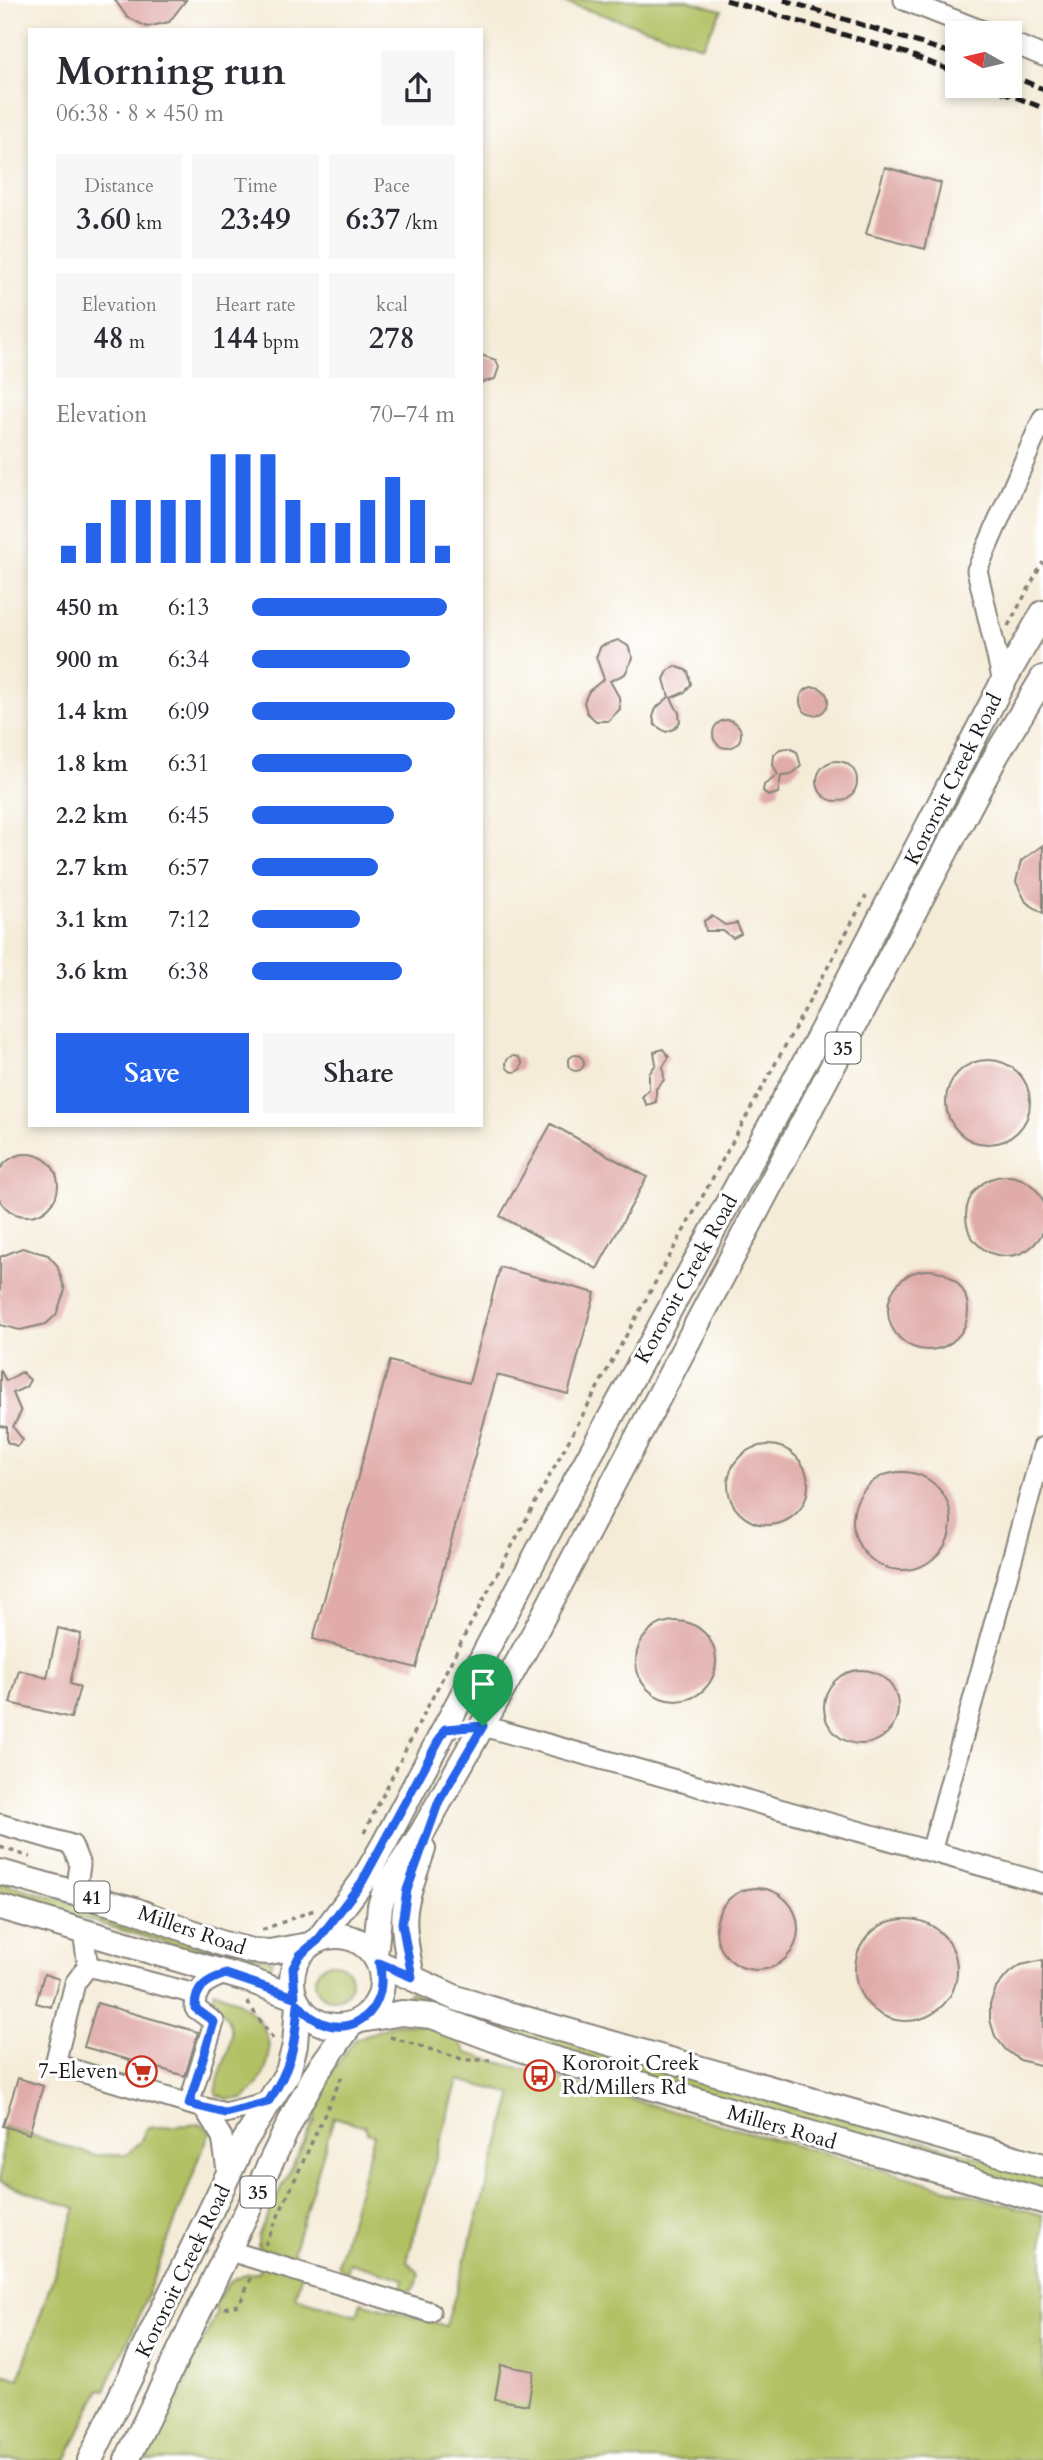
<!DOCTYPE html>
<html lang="en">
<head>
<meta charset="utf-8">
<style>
  body { margin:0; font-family:Cardo,serif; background:#f7f7f7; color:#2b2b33; height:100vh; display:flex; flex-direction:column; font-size:26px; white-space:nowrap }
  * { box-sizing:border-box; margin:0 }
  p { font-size:23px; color:#7c7c81 }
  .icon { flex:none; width:38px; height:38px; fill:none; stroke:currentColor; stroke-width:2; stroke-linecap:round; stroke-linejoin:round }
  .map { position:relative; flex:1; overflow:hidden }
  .drawer { position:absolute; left:28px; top:28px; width:455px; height:1099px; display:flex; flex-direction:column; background:#fff; border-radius:0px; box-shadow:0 4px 10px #0003 }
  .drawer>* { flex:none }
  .needle { width:46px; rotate:278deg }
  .fabs { position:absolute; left:945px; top:21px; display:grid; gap:14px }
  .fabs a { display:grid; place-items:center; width:77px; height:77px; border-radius:0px; background:#fff; box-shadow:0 4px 10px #0003; font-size:35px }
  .pin { position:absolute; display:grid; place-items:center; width:60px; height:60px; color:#fff; margin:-72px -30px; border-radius:50% 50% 50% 0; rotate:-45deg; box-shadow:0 0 7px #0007 }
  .pin .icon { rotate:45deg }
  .round { display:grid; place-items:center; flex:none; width:74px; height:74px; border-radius:0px; background:#f7f7f7 }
  .summary { display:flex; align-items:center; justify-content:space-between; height:119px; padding:0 28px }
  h1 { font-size:38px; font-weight:800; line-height:52px }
  .figures { display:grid; grid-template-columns:repeat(3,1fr); gap:10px; height:119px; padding:7px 28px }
  .figures div { display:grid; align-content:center; border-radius:0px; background:#f7f7f7; text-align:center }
  .figures b { font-size:30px; font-weight:800 }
  .figures small { font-size:19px; font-weight:400 }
  .figures p { font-size:19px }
  .chart { height:196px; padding:14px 28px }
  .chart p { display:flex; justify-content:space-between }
  .chart svg { width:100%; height:126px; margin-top:7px; stroke:#2563eb; stroke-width:6 }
  .button { display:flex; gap:14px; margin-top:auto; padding:14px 28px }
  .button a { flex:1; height:80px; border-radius:0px; background:#2563eb; color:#fff; font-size:28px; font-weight:800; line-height:80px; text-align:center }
  .button a+a { background:#f7f7f7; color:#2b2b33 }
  ul { padding:0 28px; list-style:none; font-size:23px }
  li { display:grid; grid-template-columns:112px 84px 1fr; align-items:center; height:52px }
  li i { height:18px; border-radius:9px; background:#2563eb }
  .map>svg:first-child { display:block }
</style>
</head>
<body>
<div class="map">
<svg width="1043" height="2460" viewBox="0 0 1043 2460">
  <rect width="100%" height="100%" fill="#fff"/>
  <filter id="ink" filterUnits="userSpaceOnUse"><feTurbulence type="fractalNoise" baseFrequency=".0143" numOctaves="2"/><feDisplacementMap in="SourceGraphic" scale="14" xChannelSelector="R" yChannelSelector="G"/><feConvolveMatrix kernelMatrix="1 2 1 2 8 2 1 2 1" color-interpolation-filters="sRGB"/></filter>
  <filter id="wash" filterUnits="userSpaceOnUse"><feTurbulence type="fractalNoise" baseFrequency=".00686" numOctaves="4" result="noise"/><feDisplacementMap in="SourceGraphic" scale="28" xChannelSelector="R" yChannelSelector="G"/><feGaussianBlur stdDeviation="1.57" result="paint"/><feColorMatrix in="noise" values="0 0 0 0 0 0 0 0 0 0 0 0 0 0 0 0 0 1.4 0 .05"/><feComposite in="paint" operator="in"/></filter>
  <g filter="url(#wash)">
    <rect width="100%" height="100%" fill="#f5ecd8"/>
    <path fill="#b1c062" stroke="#666e3f" stroke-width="2" fill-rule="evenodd" d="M556,0H687L722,10L702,46Z
      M0,1882L272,1960L269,1970L254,1969L0,1894Z
      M315 1981a18 18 0 1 1 36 0a18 18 0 1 1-36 0Z
      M213,1991C267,2007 291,2056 244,2099H226L216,2094C219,2056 250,2033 213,2003Z
      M409,1992L1043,2176V2189L563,2053L441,2007L406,2001Z
      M396,2024C424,2024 454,2024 466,2053L1043,2215V2460H146L188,2378L189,2369L217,2313L214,2305C225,2285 234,2272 258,2273L266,2253L258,2246V2236L315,2120L316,2095L355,2039ZM458,2080L513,2094L446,2326L361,2302L357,2315L295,2297L304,2265L309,2261L293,2253L334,2117L365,2126L367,2133L374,2135L338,2264L346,2275L350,2263L404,2279L401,2292L411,2291L417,2284L419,2273L407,2261Z
      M202,2124L210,2131L135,2326L105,2390L100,2389L66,2460H0V2373L19,2379L76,2208L0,2182L3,2126L93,2155H126L140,2142L147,2128Z"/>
    <g id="blocks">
      <path fill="#e0aba9" d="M115,0H186L169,22L147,27L127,17Z
        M885,167L941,183L925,249L866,234Z
        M481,355L496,360L499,367L495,379L481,383Z
        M618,640L628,646L633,658L625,674L610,681L619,697L620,709L608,721H596L587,713L584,702L589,691L604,679L596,657L601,646Z
        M675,666L688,671L691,684L685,692L671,698L679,713L680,722L674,729L666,732L655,725L653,717L656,708L669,697L664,679L668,671Z
        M800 701a14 14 0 1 1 28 0a14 14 0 1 1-28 0Z
        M713 734a14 14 0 1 1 28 0a14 14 0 1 1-28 0Z
        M789,748L797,752L801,766L791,775L781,776L778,793L768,796L763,791L764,785L778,775L773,765L774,755L780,749Z
        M817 781a20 20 0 1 1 40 0a20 20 0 1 1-40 0Z
        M1043,845V913L1026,902L1016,882L1021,861Z
        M712,916L725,925L737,923L741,934L733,938L723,931H706L704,921Z
        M663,1049L669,1057L663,1067L664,1080L656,1089V1102L647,1105L642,1097L649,1089V1074L656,1064L654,1052Z
        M568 1063a8 8 0 1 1 16 0a8 8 0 1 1-16 0Z
        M506 1064a8 8 0 1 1 16 0a8 8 0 1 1-16 0Z
        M946 1102a42 42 0 1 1 84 0a42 42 0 1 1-84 0Z
        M551,1124L647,1177L597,1269L500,1216Z
        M-4 1185a31 31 0 1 1 62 0a31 31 0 1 1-62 0Z
        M966 1216a40 40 0 1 1 80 0a40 40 0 1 1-80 0Z
        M22,1248L48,1255L57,1265L65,1290L56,1315L46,1324L20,1330L0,1325V1257Z
        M500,1267L595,1293L568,1394L497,1375L416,1668L313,1639L390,1361L469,1383Z
        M888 1310a40 40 0 1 1 80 0a40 40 0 1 1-80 0Z
        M0,1369L6,1381L22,1372L30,1380L26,1387L13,1393L21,1412L13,1427L23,1440L17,1446L7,1442V1427L0,1426Z
        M728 1485a40 40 0 1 1 80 0a40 40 0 1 1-80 0Z
        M853 1521a49 49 0 1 1 98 0a49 49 0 1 1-98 0Z
        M636 1661a40 40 0 1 1 80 0a40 40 0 1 1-80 0Z
        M58,1628L81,1634L70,1684L80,1687L71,1718L10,1703L19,1670L47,1678Z
        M824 1707a37 37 0 1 1 74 0a37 37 0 1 1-74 0Z
        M716 1929a41 41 0 1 1 82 0a41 41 0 1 1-82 0Z
        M855 1970a51 51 0 1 1 102 0a51 51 0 1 1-102 0Z
        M1043,1960V2066L1020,2060L1006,2050L995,2036L990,2020V2004L996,1988L1007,1975L1021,1965Z
        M44,1974L59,1979L51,2007L36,2003Z
        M97,2003L198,2032L185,2076L155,2067L151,2080L127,2073L130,2060L84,2047Z
        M18,2078L43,2086L29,2134L3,2126Z
        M501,2365L534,2371L528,2405L495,2399Z"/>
    </g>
  </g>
  <g filter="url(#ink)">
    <use href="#blocks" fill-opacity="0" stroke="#88847a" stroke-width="2"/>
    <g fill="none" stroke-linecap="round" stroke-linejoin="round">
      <defs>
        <path id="minor" d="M904,0L988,33
          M1010,42L1043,56
          M1003,682L977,570L1043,418
          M483,1726L1043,1883
          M0,1824L72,1845L80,1865L76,1893
          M931,1852L1043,1447
          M83,1931L88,1966L75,1983L55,2064L189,2104L214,2022L195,2008C195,1987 207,1980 226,1974
          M88,1966L195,1994
          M189,2104L225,2113L268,2102
          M205,2110L222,2137L228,2177
          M230,2251L430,2312"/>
        <path id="major" d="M0,1872L135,1910L220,1943L252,1951L269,1952L309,1945
          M0,1907L249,1980L294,1997
          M292 1981a45 45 0 1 1 90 0a45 45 0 1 1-90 0Z
          M318,1940L362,1882L384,1844L568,1495L816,1042L1003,682L1043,613
          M375,1956L380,1906L386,1887L423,1831L536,1630L997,754L1043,678
          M379,1963L456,1998L501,2012L1043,2166
          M412,1977C399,1913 402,1910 423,1849
          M361,2020L402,2013L432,2016L523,2050L1043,2201
          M90,2460L244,2142L288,2072L295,2045L298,2004
          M127,2460L297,2108L317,2072L351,2024"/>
      </defs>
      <use href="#minor" stroke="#88847a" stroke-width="23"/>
      <use href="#major" stroke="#88847a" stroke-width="28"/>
      <path stroke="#88847a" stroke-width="3.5" stroke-dasharray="5 5" stroke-linecap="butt" d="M1008,626L1043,562
        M364,1833C521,1515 699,1209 866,896
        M0,1847L30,1857
        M262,1930L314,1910
        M247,2002L274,2040
        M390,2037L465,2060H490
        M265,2245L343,2074
        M224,2308L239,2305L253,2274"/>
      <use href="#minor" stroke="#fff" stroke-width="19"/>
      <use href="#major" stroke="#fff" stroke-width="24"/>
      <path stroke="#1c1c1c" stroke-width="5" stroke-dasharray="10 5" stroke-linecap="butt" d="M726,0L906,53L957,73
        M784,0L957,55
        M1010,75L1043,89
        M988,86L1043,108"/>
    </g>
  </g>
  <g fill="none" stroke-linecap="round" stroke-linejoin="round" filter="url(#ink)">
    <defs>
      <path id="route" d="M483,1726L439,1801L407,1890L402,1923L412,1977L379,1963C393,2019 335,2050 298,2004C295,2045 292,2067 268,2102L225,2113L189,2104L214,2022L195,2008C195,1987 207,1980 226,1974L295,1997L293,1968L300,1955L318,1940L362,1882L445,1729Z"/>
    </defs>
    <use href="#route" stroke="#fff" stroke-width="14"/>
    <use href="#route" stroke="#2563eb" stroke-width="9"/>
  </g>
  <defs>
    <symbol id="supermarket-ring" viewBox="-11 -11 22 22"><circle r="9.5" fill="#fff" stroke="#c8321e" stroke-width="1.5"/><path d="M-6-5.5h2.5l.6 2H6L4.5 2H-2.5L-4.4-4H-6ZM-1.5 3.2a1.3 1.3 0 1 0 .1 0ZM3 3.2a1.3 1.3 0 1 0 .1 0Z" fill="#c8321e"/></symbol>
    <symbol id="bus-ring" viewBox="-11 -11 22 22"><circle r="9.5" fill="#fff" stroke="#c8321e" stroke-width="1.5"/><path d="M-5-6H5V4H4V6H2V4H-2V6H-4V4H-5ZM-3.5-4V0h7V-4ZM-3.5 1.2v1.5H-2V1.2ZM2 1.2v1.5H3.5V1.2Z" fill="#c8321e"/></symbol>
  </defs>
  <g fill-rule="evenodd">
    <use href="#supermarket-ring" x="124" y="2054" width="35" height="35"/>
    <use href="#bus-ring" x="522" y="2058" width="35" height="35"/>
  </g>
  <g text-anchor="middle" stroke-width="6" stroke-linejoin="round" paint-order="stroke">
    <g fill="#fff" stroke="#606060" stroke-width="2">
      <rect x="825.5" y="1032.5" width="35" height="31" rx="5"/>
      <rect x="74.5" y="1881.5" width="35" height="31" rx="5"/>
      <rect x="240.5" y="2176.5" width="35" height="31" rx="5"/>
    </g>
    <g font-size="19" font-weight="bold" fill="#1c1c1c">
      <text x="843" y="1055">35</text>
      <text x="92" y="1904">41</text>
      <text x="258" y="2199">35</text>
    </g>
    <g font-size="21" fill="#1c1c1c" stroke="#fff">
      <text transform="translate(953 779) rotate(-63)" y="7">Kororoit Creek Road</text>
      <text transform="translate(686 1279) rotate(-61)" y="7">Kororoit Creek Road</text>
      <text transform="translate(192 1930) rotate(19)" y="7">Millers Road</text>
      <text transform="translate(782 2127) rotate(16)" y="7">Millers Road</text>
      <text transform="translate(183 2271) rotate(-64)" y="7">Kororoit Creek Road</text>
    </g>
    <g font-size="21" fill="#1c1c1c" stroke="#fff" text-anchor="start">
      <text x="562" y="2070">Kororoit Creek<tspan x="562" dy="24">Rd/Millers Rd</tspan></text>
      <text x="118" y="2078" text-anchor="end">7-Eleven</text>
    </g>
  </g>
</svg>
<div class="fabs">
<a><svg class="needle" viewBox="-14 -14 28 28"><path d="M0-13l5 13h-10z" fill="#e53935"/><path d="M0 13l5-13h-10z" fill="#7c7c81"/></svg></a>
</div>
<div class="pin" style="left:483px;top:1726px;background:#1e9e55"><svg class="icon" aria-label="arrive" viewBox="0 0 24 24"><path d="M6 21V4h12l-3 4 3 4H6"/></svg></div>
<section class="drawer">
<div class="summary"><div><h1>Morning run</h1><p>06:38 · 8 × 450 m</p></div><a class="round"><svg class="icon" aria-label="share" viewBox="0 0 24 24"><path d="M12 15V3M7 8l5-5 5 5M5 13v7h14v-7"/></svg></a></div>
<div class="figures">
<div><p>Distance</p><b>3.60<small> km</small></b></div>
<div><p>Time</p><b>23:49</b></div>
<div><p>Pace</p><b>6:37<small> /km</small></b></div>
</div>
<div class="figures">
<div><p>Elevation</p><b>48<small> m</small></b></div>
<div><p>Heart rate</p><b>144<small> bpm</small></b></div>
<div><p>kcal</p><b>278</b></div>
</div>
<div class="chart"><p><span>Elevation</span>70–74 m</p>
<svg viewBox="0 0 160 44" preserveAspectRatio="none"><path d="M5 44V38M15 44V30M25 44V22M35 44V22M45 44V22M55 44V22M65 44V6M75 44V6M85 44V6M95 44V22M105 44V30M115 44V30M125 44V22M135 44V14M145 44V22M155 44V38"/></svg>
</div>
<ul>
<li><b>450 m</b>6:13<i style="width:96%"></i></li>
<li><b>900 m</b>6:34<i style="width:78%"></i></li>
<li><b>1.4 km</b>6:09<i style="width:100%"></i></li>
<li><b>1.8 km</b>6:31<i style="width:79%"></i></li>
<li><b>2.2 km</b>6:45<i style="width:70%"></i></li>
<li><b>2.7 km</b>6:57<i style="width:62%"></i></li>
<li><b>3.1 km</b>7:12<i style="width:53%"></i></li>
<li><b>3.6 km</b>6:38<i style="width:74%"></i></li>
</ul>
<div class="button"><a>Save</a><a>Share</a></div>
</section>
</div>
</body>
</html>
